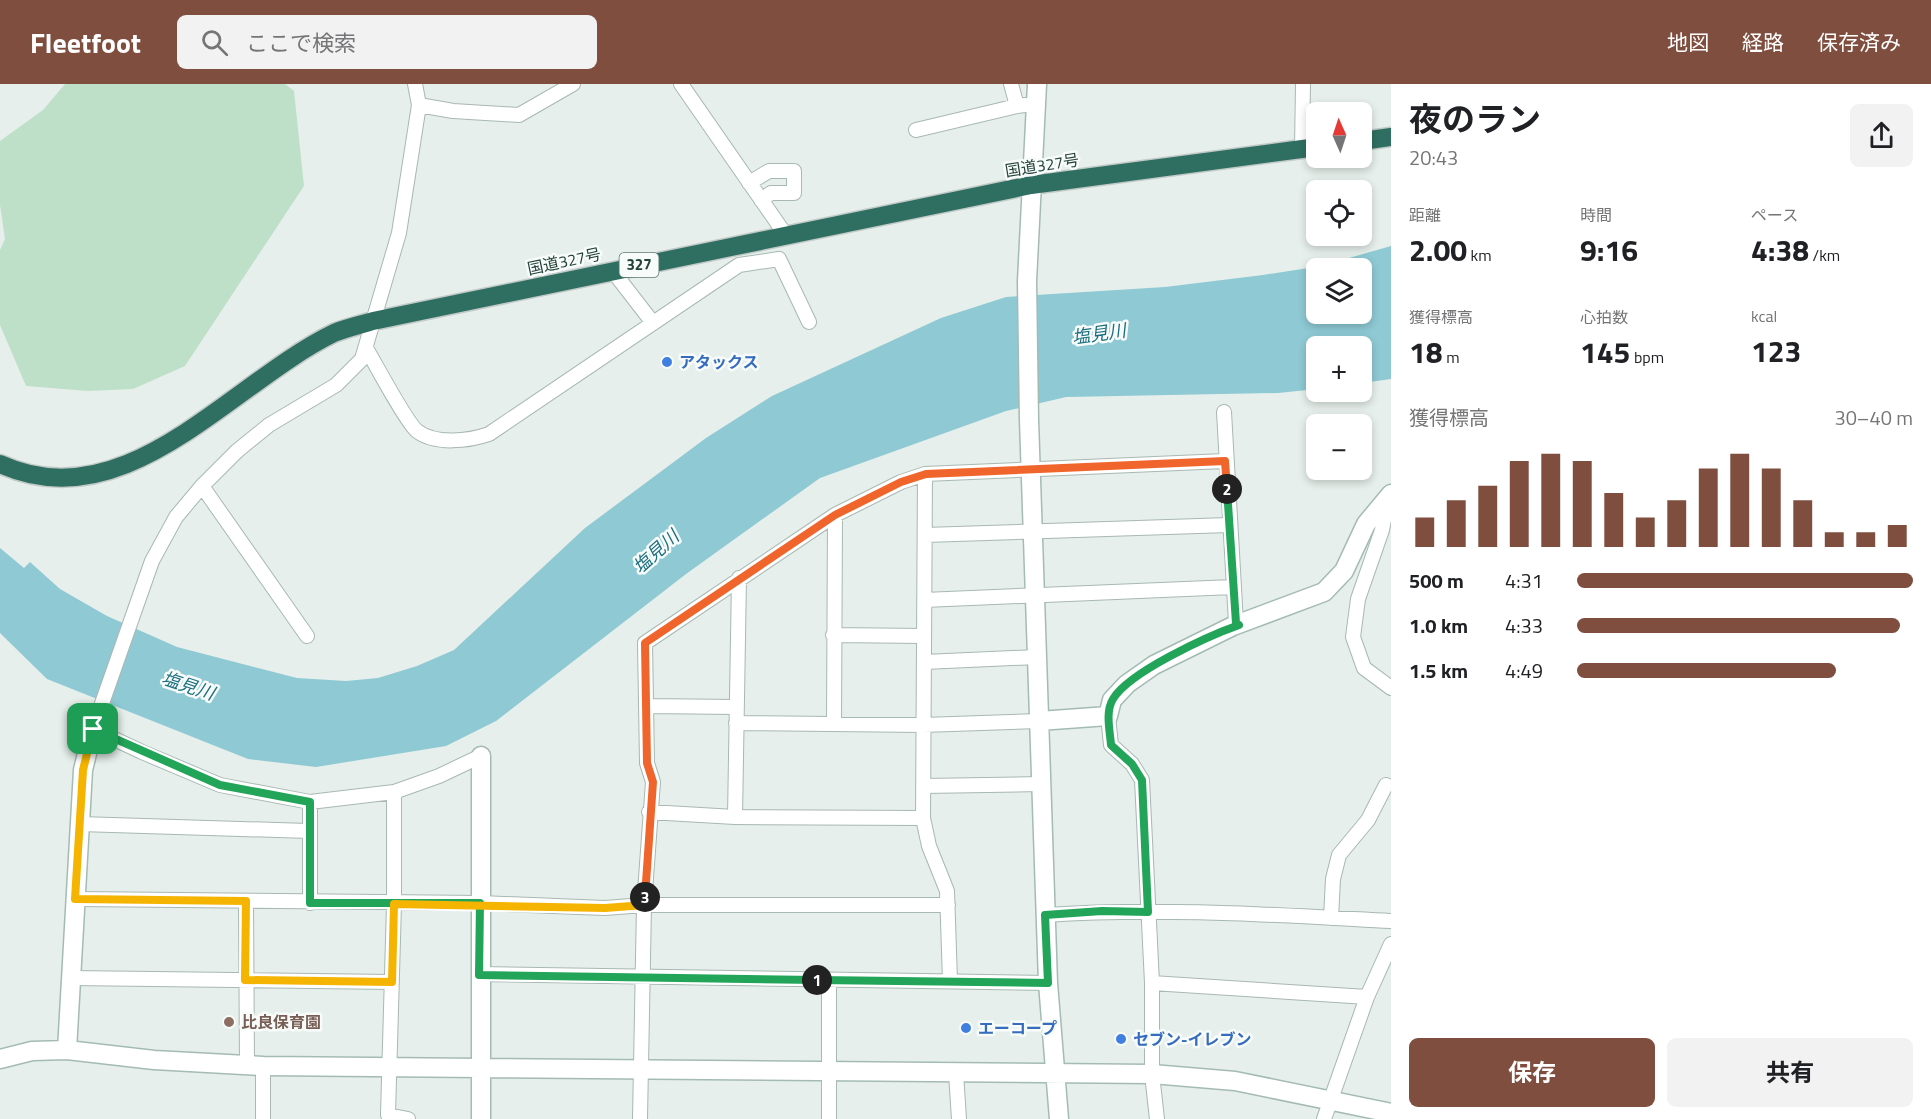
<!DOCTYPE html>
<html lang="ja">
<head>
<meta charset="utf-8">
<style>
  body { margin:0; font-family:"Titillium Web","Noto Sans JP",sans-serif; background:#f2f2f2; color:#202124; height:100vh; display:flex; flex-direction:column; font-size:22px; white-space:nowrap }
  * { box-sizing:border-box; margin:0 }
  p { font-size:20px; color:#757577 }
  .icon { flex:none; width:33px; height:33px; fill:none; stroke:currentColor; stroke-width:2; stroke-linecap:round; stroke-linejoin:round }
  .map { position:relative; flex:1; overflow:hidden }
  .panel { display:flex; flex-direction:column; background:#fff; width:540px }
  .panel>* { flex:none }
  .needle { width:39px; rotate:357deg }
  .controls { position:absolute; left:1306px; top:18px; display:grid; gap:12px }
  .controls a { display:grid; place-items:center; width:66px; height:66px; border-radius:9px; background:#fff; box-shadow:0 3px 9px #0003; font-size:30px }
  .pin { position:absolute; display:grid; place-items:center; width:51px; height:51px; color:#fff; margin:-26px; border-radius:12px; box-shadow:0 3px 9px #0006 }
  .km { position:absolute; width:30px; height:30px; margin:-15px; border-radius:50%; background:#222; color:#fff; font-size:16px; line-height:30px; text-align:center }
  .round { display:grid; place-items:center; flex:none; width:63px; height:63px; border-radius:9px; background:#f2f2f2 }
  .summary { display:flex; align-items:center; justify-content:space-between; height:102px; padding:0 18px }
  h1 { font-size:33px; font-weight:700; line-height:45px }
  .stats { display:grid; grid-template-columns:repeat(3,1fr); gap:9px; height:102px; padding:6px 18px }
  .stats div { display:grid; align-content:center }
  .stats b { font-size:30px; font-weight:700 }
  .stats small { font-size:16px; font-weight:400 }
  .stats p { font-size:16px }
  .chart { height:168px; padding:12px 18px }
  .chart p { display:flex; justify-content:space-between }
  .chart svg { width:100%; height:108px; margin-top:6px; stroke:#7f4e3f; stroke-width:6 }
  .cta { display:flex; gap:12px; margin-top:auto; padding:12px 18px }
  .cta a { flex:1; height:69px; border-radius:9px; background:#7f4e3f; color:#fff; font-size:24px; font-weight:700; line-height:69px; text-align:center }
  .cta a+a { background:#f2f2f2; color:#202124 }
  ul { padding:0 18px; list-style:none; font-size:20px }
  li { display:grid; grid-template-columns:96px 72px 1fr; align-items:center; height:45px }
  li i { height:15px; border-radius:8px; background:#7f4e3f }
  header { display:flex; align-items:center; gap:36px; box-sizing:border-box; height:84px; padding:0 30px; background:#7f4e3f; color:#fff }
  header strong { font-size:28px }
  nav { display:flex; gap:33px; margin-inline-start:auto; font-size:21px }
  .search { width:420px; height:54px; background:#f2f2f2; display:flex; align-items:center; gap:15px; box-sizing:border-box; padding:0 21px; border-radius:9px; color:#757577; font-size:22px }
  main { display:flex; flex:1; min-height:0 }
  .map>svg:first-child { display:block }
</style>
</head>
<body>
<header>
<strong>Fleetfoot</strong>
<div class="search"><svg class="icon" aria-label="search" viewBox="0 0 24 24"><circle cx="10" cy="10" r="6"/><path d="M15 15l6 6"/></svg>ここで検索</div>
<nav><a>地図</a><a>経路</a><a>保存済み</a></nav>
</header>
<main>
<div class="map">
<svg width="1391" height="1035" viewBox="0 0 1391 1035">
  <rect width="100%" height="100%" fill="#e6efeb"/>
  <path fill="#bfe0c8" d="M65,0H285L294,7L304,102L185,282L133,305L88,307L26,302L0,241V166L5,155L0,121V57L43,26Z"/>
  <path fill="#8ec9d4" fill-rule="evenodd" d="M1391,162V295L1362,299V262H1317V305L1278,309L1066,313L1006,327L820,394L686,490L496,637L446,662L316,683L248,675L47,595L0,549V464L24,484L30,478L60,505L107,532L177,563L297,594L346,597L378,594L417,582L454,566L585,444L706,354L772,312L941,234L1006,213L1165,203L1263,191L1321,182ZM1317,184H1362V230H1317Z"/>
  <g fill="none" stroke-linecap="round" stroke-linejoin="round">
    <defs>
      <path id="street" d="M415,0L419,21L399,149L362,275L336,301L269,341L237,367L202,402L176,433L152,477L93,645L142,668L220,701L310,718L394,708L439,692L481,672
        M681,0L785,150
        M1011,0L1017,22L1025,21
        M419,21L453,27L519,31L573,0
        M916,46L1017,22
        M1302,65L1303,0
        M749,99L769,87H794V109H771L761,116
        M612,186L653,239
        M366,264C375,279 406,338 417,347C435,361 469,357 489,350L739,181L779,175L809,238
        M1224,328L1236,539L1239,541
        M925,390L923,734L929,762L947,807L950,897
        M202,402L307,552
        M1388,416L1382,446L1358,515L1353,553L1364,584L1391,604
        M925,451L1229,441
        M924,516L1233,503
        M833,551L924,552
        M924,578L1037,573
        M648,622L736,623
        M1108,632L1111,661L1132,680L1142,696L1152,899V990L1157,1035
        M736,639L923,641L1039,637
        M834,640L835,431
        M923,702L1041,700
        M394,708V820L388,1031L408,1035
        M310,718V819
        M649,728L735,733L923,734
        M735,733L739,494
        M80,740L309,747
        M75,815L480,819L605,824L644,821H948
        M246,817L247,981
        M1045,831C1160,823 1276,831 1391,837
        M1331,834L1333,795L1339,771L1368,736L1386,701
        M479,890L1048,899
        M70,894L392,898
        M1152,899L1367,913
        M263,982V1035
        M956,989L959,1035
        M640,1035L644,821L653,698L647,679L645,559L835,431L901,398L925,390L1225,377
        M829,1035V896
        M1324,1035L1367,913L1391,860"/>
      <path id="secondary" d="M1037,0L1027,197L1029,336L1048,899L1059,1035
        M1039,637L1108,632L1112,616L1127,600L1154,581L1233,542L1324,508L1344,487L1366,440L1391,410
        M67,966L83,686L93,645
        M0,975L32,967L67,966L154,976L263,982L1152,990L1235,997L1391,1029
        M481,1035V672"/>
      <path id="highway" d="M1362,57L1391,53
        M0,380C125,438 231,299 334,249C346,244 360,241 373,237L1031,101L1317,63"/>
    </defs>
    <use href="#street" stroke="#a8b8b2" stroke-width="16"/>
    <use href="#secondary" stroke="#a4bbb3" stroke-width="21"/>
    <use href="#highway" stroke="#c2cac8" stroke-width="21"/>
    <use href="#street" stroke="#fff" stroke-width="14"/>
    <use href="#secondary" stroke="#fff" stroke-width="18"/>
    <use href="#highway" stroke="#2f6f62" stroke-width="18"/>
  </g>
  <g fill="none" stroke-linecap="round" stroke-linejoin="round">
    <defs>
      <path id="split-1" d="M93,645L220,701L310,718V819H480L479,891L817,896"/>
      <path id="split-2" d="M817,896L1048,899L1045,831L1102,827L1148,828L1142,696L1132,680L1111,661C1110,647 1105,628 1113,615C1129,588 1208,552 1239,541L1236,539L1227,405"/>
      <path id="split-3" d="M645,813L653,698L647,679L645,559L835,431L901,398L926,390L1225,377L1227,405"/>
      <path id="split-4" d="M93,645L83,686L75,815L246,817L245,896L392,898L394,820L605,824L645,821V813"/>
    </defs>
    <use href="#split-1" stroke="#fff" stroke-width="12"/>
    <use href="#split-2" stroke="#fff" stroke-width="12"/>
    <use href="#split-3" stroke="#fff" stroke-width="12"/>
    <use href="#split-4" stroke="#fff" stroke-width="12"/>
    <use href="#split-1" stroke="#22a559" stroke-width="8"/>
    <use href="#split-2" stroke="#22a559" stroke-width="8"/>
    <use href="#split-3" stroke="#f0652b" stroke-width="8"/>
    <use href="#split-4" stroke="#f5b400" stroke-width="8"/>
  </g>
  <g fill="#3f7fe0" stroke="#f7fbf9" stroke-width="2">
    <circle cx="667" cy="278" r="6"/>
    <circle cx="966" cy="944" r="6"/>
    <circle cx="1121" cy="955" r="6"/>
  </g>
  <circle fill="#8d6e63" stroke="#f7fbf9" stroke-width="2" cx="229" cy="938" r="6"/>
  <g text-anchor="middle" stroke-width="5" stroke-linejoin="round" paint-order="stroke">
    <rect fill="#f7fbf9" stroke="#637a73" stroke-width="1.5" x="619.5" y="169" width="39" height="24" rx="4.5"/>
    <g font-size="15" font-weight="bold" fill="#24423a">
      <text x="639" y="186">327</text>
    </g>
    <g font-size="16" fill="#24423a" stroke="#f7fbf9">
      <text transform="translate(1042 81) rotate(-9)" y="6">国道327号</text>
      <text transform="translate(564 177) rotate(-12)" y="6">国道327号</text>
    </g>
    <g font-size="16" font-weight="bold" fill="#366cbe" stroke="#f7fbf9" text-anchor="start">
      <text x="679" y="284">アタックス</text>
      <text x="978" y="950">エーコープ</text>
      <text x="1133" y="961">セブン-イレブン</text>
    </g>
    <g font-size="16" font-weight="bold" fill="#785e54" stroke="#f7fbf9" text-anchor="start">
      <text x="241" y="944">比良保育園</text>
    </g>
    <g font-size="18" font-style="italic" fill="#1c6f80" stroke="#f7fbf9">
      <text transform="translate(1099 250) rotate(-8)" y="6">塩見川</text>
      <text transform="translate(656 468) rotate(-42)" y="6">塩見川</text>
      <text transform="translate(188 602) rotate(18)" y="6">塩見川</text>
    </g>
  </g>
</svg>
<div class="controls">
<a><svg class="needle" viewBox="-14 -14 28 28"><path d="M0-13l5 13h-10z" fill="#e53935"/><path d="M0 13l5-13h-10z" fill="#757577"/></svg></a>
<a><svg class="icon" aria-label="locate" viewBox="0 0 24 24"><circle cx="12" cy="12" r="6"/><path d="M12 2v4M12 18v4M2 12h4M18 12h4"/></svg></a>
<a><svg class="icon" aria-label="layers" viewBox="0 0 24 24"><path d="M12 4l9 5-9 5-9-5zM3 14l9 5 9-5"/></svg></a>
<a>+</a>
<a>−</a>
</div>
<div class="pin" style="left:93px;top:645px;background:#1e9e55"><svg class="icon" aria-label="arrive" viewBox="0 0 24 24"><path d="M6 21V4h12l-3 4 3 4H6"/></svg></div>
<b class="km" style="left:817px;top:896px">1</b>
<b class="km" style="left:1227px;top:405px">2</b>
<b class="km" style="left:645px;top:813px">3</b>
</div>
<section class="panel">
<div class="summary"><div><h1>夜のラン</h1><p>20:43</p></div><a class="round"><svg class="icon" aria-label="share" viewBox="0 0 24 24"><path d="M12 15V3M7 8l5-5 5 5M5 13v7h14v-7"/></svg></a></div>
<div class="stats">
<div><p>距離</p><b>2.00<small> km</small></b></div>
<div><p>時間</p><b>9:16</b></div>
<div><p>ペース</p><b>4:38<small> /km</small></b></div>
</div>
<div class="stats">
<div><p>獲得標高</p><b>18<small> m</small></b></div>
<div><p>心拍数</p><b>145<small> bpm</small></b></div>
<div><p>kcal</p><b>123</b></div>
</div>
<div class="chart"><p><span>獲得標高</span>30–40 m</p>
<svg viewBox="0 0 160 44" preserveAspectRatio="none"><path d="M5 44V32M15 44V25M25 44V19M35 44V9M45 44V6M55 44V9M65 44V22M75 44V32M85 44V25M95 44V12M105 44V6M115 44V12M125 44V25M135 44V38M145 44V38M155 44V35"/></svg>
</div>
<ul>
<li><b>500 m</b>4:31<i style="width:100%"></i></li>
<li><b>1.0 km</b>4:33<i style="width:96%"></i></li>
<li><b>1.5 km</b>4:49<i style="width:77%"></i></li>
</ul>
<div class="cta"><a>保存</a><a>共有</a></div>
</section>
</main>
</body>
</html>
